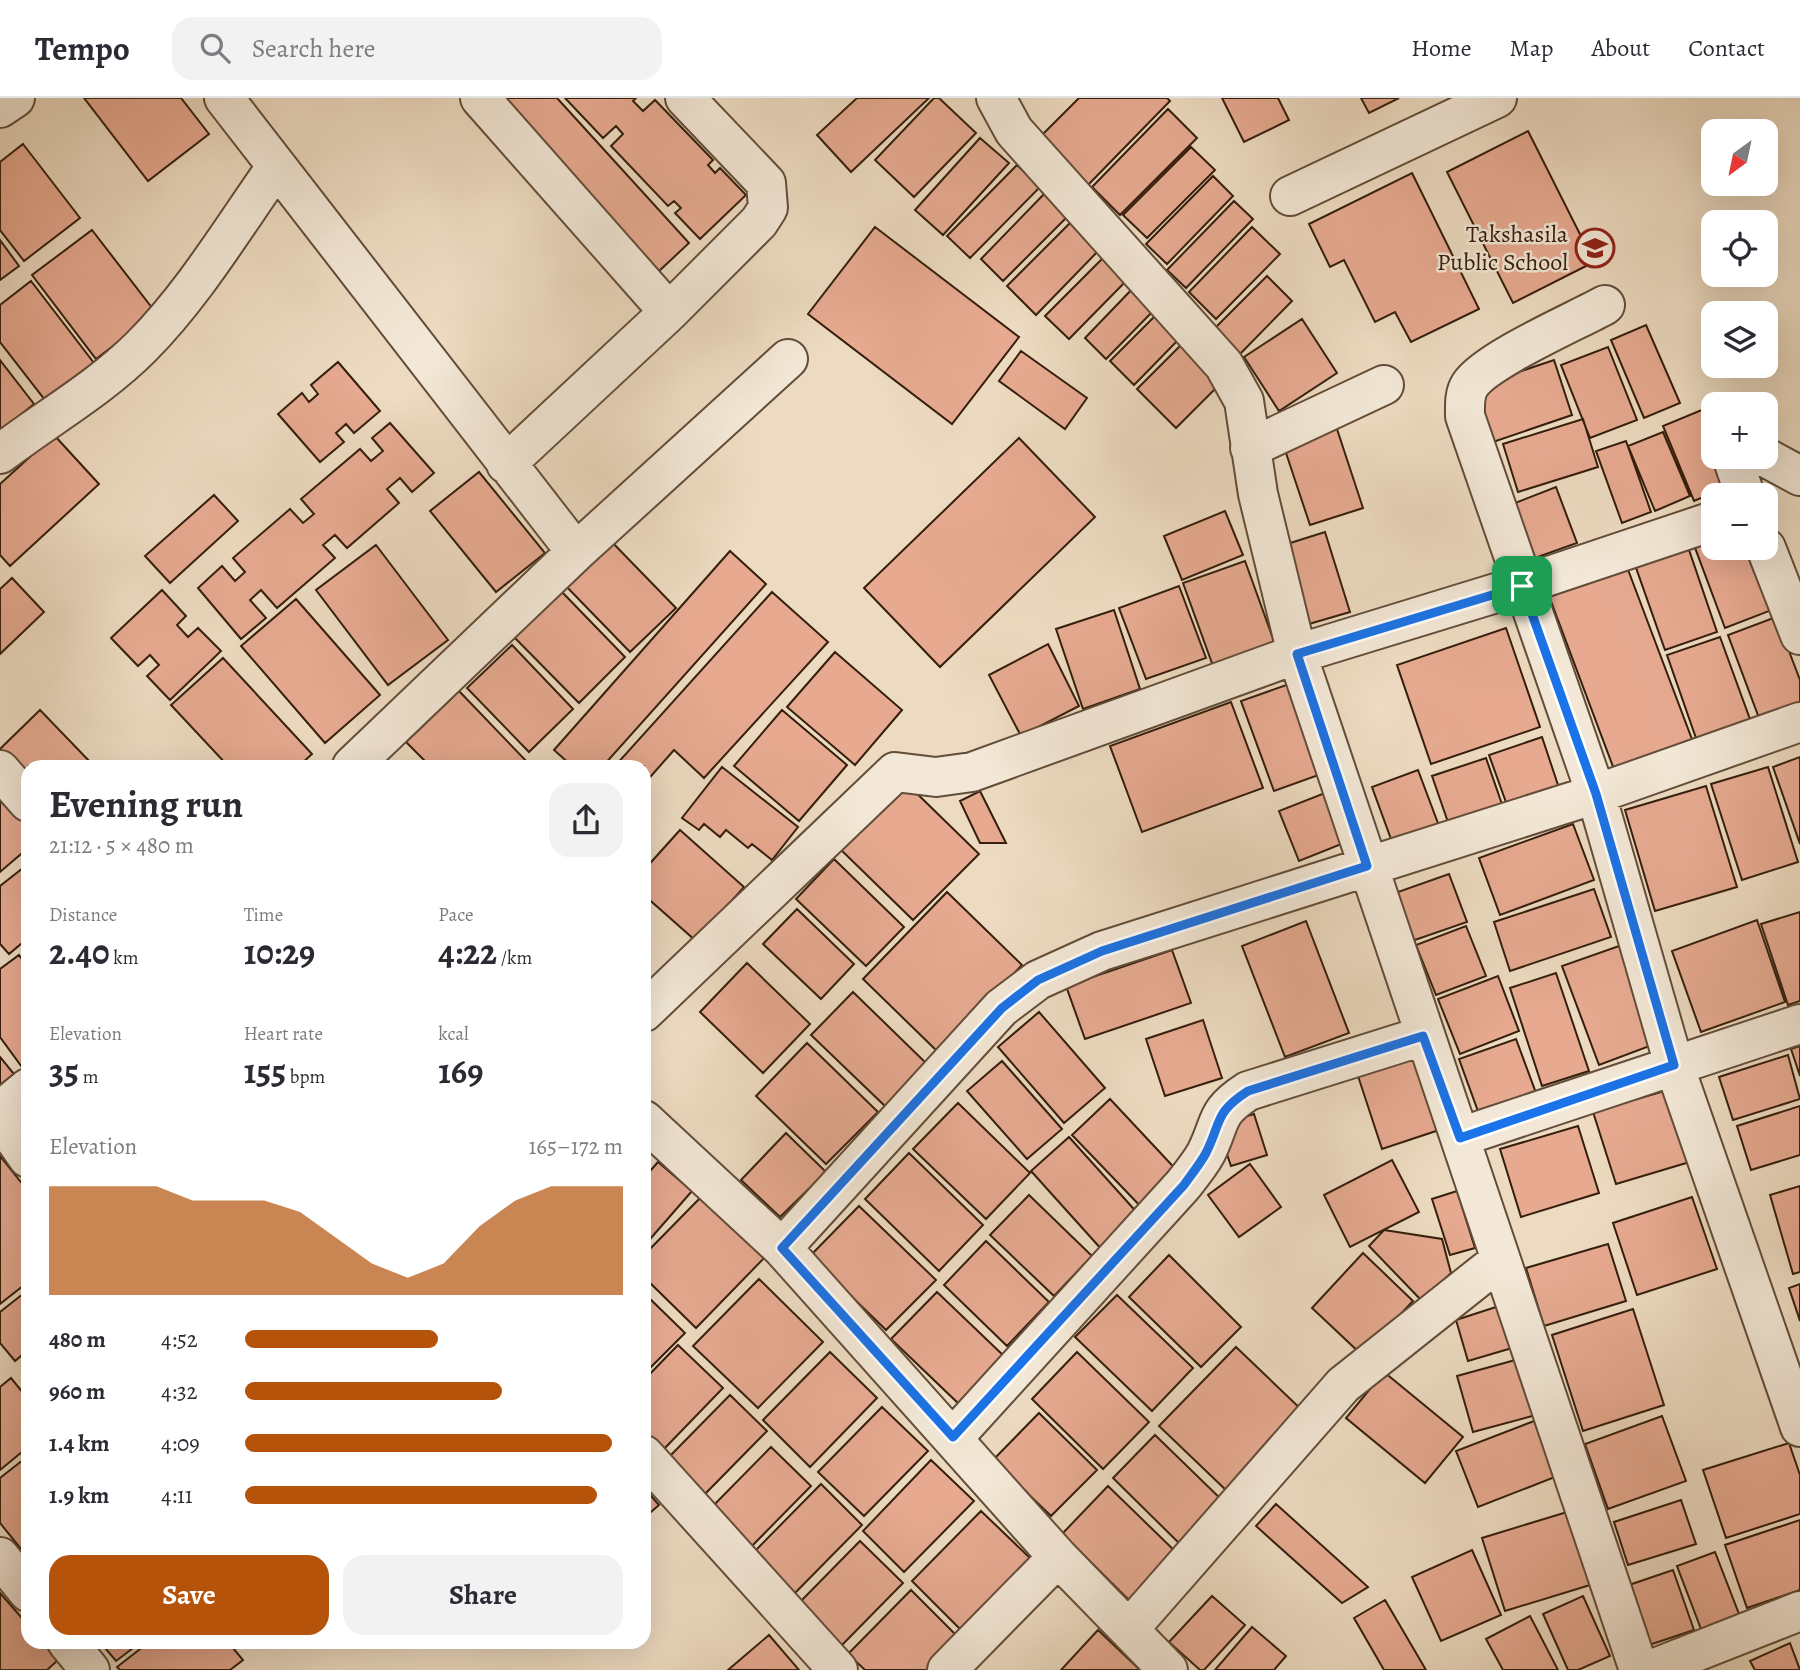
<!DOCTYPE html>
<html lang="en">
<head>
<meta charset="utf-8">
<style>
  body { margin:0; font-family:Alegreya,serif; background:#f2f2f3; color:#2b2b33; height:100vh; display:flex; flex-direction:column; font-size:26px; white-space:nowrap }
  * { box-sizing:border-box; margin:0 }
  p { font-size:23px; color:#7c7c81 }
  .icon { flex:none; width:38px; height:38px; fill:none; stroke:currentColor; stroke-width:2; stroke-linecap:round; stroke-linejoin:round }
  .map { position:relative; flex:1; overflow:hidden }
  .sheet { position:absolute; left:21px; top:662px; width:630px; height:889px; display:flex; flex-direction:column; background:#fff; border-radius:21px; box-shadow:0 7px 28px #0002 }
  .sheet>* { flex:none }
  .needle { width:46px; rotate:213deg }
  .controls { position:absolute; left:1701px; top:21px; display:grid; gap:14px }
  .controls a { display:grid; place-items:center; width:77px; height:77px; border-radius:14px; background:#fff; box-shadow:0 7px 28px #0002; font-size:35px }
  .pin { position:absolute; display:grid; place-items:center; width:60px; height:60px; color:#fff; margin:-30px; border-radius:14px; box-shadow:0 4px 10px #0006 }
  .round { display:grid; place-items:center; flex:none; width:74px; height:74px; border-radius:21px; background:#f2f2f3 }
  .summary { display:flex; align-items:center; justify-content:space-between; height:119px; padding:0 28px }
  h1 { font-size:38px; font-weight:600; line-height:52px }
  .metrics { display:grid; grid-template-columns:repeat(3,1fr); gap:10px; height:119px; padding:7px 28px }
  .metrics div { display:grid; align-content:center }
  .metrics b { font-size:35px; font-weight:600 }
  .metrics small { font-size:19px; font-weight:400 }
  .metrics p { font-size:19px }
  .chart { height:196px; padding:14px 28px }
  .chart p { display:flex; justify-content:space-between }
  .chart svg { width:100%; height:126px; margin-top:7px; fill:#b45309; opacity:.7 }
  .cta { display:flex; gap:14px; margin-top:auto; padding:14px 28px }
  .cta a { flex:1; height:80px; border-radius:21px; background:#b45309; color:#fff; font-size:28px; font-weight:600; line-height:80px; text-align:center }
  .cta a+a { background:#f2f2f3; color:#2b2b33 }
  ul { padding:0 28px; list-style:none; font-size:23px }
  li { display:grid; grid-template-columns:112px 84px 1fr; align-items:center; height:52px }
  li i { height:18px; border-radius:9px; background:#b45309 }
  header { display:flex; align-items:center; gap:42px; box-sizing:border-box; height:98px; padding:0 35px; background:#fff; border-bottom:2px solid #e1e1e2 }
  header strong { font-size:33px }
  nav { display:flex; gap:38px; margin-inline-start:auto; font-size:24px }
  .search { width:490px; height:63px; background:#f2f2f3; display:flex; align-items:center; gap:18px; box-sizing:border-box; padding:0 24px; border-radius:21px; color:#7c7c81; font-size:26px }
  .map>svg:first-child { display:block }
</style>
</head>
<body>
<header>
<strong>Tempo</strong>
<div class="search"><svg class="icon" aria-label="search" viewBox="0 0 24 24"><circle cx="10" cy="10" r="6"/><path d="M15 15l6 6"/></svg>Search here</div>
<nav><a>Home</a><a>Map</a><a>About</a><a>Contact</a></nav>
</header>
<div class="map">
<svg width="1800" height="1572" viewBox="0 0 1800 1572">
  <rect width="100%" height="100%" fill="#eddbc1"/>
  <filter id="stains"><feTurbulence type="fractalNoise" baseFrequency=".00286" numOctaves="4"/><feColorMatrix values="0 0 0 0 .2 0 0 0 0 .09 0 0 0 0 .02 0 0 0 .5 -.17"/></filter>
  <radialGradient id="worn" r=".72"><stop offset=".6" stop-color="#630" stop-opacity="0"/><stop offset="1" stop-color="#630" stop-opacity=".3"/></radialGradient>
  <path fill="#e7aa91" stroke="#341e0c" stroke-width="2" d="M84,0H181L209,36L148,83Z
    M500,0H557L689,145L658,174Z
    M565,0H636L633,3L643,13L655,2L713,62L708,67L715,75L720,70L746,97L700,141L675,115L681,110L674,103L668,108L611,48L623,36L616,28L603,40Z
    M857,0H929L851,74L817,37Z
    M934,0H939L976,35L914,99L875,62Z
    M1079,0H1167L1170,3L1087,88L1038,41Z
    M1222,0H1278L1289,22L1244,44Z
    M1361,0H1399L1369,15Z
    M1168,11L1197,40L1120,117L1092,89Z
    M1528,33L1594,164L1513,205L1447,74Z
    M980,40L1009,65L943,137L915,112Z
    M23,46L80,120L24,163L0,132V64Z
    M1191,49L1215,72L1147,140L1123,117Z
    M1017,67L1040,89L970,160L947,138Z
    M1412,75L1479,211L1411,244L1395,214L1375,224L1344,162L1330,169L1309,126Z
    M1213,78L1233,98L1167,166L1146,146Z
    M1046,94L1069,117L1003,183L981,161Z
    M1234,103L1253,121L1186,190L1167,172Z
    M1073,122L1101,150L1036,217L1007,188Z
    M875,129L1019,239L952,326L808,216Z
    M1252,129L1280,156L1216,221L1189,194Z
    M92,132L156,215L96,261L32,177Z
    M0,142L19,168L0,182Z
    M1105,158L1129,180L1069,241L1045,218Z
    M1267,178L1292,203L1240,256L1215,230Z
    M31,183L94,265L45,302L0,244V207Z
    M1136,187L1158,208L1106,261L1085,240Z
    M1158,215L1182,238L1134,287L1110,263Z
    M1302,221L1337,275L1279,313L1244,259Z
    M1646,227L1680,305L1644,320L1611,242Z
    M1183,245L1222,284L1176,330L1137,291Z
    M1608,249L1637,322L1590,340L1561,267Z
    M1021,253L1087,300L1065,331L999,283Z
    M0,262L34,306L0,333Z
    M1554,262L1572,317L1493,344L1474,289Z
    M338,264L380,313L354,335L346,326L336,335L344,344L320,364L278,316L302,295L309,304L318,296L311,287Z
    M1704,311L1713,333V359H1724L1735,386L1694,403L1663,328Z
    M1583,321L1598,369L1518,394L1503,346Z
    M390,325L434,375L412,394L400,380L387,391L399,405L347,450L335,437L323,447L335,460L277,510L261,492L250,502L266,520L241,541L198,490L222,468L235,483L245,474L233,460L290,411L303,425L314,416L301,401L360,351L371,363L383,353L372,340Z
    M1335,325L1363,410L1310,427L1282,343Z
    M1663,334L1690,398L1655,413L1628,348Z
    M54,337L99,386L10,468L0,457V386Z
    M1019,340L1095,419L940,569L864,490Z
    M1626,343L1651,414L1622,425L1596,353Z
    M479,374L545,455L496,494L430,413Z
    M1556,389L1577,445L1535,460L1515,405Z
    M214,397L238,423L170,485L145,458Z
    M1225,413L1243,457L1182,482L1164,438Z
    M1325,434L1350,514L1309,526L1284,447Z
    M608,440L676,510L630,554L562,484Z
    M1713,440V450H1760L1782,508L1725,530L1694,447Z
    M1687,446L1717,534L1665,552L1634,464Z
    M376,447L448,542L388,587L316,492Z
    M730,453L766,486L603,668H572L554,652Z
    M1245,463L1275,546L1213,568L1183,485Z
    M1627,469L1693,644L1615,674L1549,498Z
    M12,480L44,514L0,556V491Z
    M1179,488L1206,560L1146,581L1119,510Z
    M162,492L186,518L177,527L188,539L198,530L221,553L170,602L147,578L159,567L150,557L138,568L111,540Z
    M561,493L625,559L579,605L514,539Z
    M772,494L828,544L704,680L674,652L644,686V668H615Z
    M296,501L380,597L325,645L241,548Z
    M1114,512L1140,591L1083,611L1056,531Z
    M1776,519L1800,582V604L1759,620L1728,537Z
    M1506,530L1540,629L1431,666L1397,567Z
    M1720,539L1751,624L1697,643L1667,557Z
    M1048,546L1079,608L1021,638L989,577Z
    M512,547L573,611L529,654L467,590Z
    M835,554L902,612L855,667L787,609Z
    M223,560L312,656L299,668H228L171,607Z
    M1295,584L1327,674L1274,693L1241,603Z
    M459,593L530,667L528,668H430L406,644Z
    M1231,604L1263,690L1142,734L1110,648Z
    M40,612L94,668H28V682L0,651Z
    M782,612L847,667L799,723L734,668Z
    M1542,639L1559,690L1507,707L1489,657Z
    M1800,659V746L1773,669Z
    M1486,660L1504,712L1450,730L1432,678Z
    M722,669L798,729L772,762L752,746L748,750L726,732L720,739L704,726L699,732L682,720Z
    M1768,669L1798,764L1742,782L1711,686Z
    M1418,672L1442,736L1395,752L1372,689Z
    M902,681L979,756L913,822L836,747Z
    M1706,688L1737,789L1655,813L1625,712Z
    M980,693L1006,745H980L960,703Z
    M1330,693L1349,743L1299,763L1279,713Z
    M0,697L28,729V750L0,774Z
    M1573,726L1594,782L1500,817L1479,760Z
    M680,732L744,789L696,843L644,797V772Z
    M834,761L904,829L866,868L796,801Z
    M28,766V840L9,856L0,846V788Z
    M1449,776L1467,824L1412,843L1395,795Z
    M1594,791L1611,839L1510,873L1494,824Z
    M947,794L1022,867L938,954L863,881Z
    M797,811L854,866L821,901L763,846Z
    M1800,814V903L1788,907L1761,826Z
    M1757,822L1785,904L1701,934L1672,853Z
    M1306,823L1349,935L1285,959L1242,848Z
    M1466,828L1486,878L1436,897L1416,847Z
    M1619,848L1655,946L1599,967L1562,868Z
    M1172,852L1191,905L1085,941L1066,888Z
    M19,857L28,870L27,976L0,939V871Z
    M747,865L810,926L763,975L700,914Z
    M1556,875L1589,973L1542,988L1510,890Z
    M1498,878L1519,933L1460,956L1438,901Z
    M853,894L928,967L886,1009L811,937Z
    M1039,914L1105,990L1064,1025L998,949Z
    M1203,922L1222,980L1165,998L1146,941Z
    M1516,941L1536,995L1479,1016L1459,961Z
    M807,945L878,1014L826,1066L756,998Z
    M1800,948V978L1791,951Z
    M1419,954L1445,1030L1382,1051L1357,975Z
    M1788,957L1800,1001L1733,1022L1719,979Z
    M0,959L14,976L0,987Z
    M1002,963L1062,1031L1027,1061L967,993Z
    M1671,991L1693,1063L1616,1086L1593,1014Z
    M1110,1001L1183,1079L1146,1114L1072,1037Z
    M958,1005L1030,1075L986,1121L913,1051Z
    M1800,1008V1057L1751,1072L1737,1028Z
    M1254,1016L1267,1057L1231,1068L1217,1027Z
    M1578,1028L1599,1095L1521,1119L1500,1051Z
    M786,1035L826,1074L780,1119L741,1082Z
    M1069,1039L1141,1119L1103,1153L1031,1073Z
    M909,1055L983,1127L939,1173L865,1101Z
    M0,1058L28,1093V1184L0,1206Z
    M1392,1062L1419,1114L1350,1149L1324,1097Z
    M658,1064L692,1093L644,1148V1080Z
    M1250,1066L1281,1109L1239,1139L1208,1097Z
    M1800,1088V1174L1793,1176L1770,1097Z
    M1457,1093L1475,1150L1450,1157L1432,1101Z
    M704,1096L767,1157L696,1230L644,1179V1157Z
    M1029,1097L1092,1158L1054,1198L990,1137Z
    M1692,1099L1717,1171L1637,1197L1613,1125Z
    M859,1108L936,1182L886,1232L810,1158Z
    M1384,1132L1442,1141L1451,1175L1422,1203L1369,1148Z
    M986,1143L1049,1204L1007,1248L944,1187Z
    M1608,1146L1626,1203L1544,1228L1526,1170Z
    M1363,1155L1413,1203L1362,1257L1312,1210Z
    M1169,1157L1241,1229L1201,1269L1129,1199Z
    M759,1181L823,1244L758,1310L693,1248Z
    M1800,1186V1223L1789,1190Z
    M28,1192V1252L15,1263L0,1245V1214Z
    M937,1194L1006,1260L960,1307L891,1241Z
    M644,1195L685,1235L644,1276Z
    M1117,1197L1193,1270L1152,1313L1075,1239Z
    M1499,1208L1512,1250L1468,1263L1456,1222Z
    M1633,1211L1664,1307L1583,1333L1552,1237Z
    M678,1247L723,1290L662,1353L644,1336V1282Z
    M1236,1249L1305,1315L1228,1394L1159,1328Z
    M830,1254L877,1300L810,1369L763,1322Z
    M1077,1254L1149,1324L1103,1371L1032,1301Z
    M1519,1261L1536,1317L1473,1334L1457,1278Z
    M1384,1274L1463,1339L1425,1385L1346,1320Z
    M11,1280L28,1301V1349L0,1372V1289Z
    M730,1297L767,1333L703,1398L666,1362Z
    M882,1309L928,1353L864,1418L818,1374Z
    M1039,1315L1097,1372L1051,1418L993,1362Z
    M1662,1318L1686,1383L1608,1411L1585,1346Z
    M1534,1323L1555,1379L1478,1409L1456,1353Z
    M1155,1337L1226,1406L1184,1450L1113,1380Z
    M1789,1345L1800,1377V1416L1726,1440L1703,1372Z
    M771,1349L811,1388L747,1453L707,1414Z
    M28,1358V1445L21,1451L0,1425V1380Z
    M931,1362L974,1403L904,1474L863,1433Z
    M821,1386L862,1427L791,1499L750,1458Z
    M1108,1388L1180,1458L1133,1506L1062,1436Z
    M644,1390L659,1407L644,1420Z
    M1681,1402L1696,1446L1628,1467L1614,1424Z
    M1276,1406L1368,1489L1342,1505L1256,1428Z
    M981,1413L1030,1460L960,1531L912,1483Z
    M1567,1414L1590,1487L1505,1513L1482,1440Z
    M1800,1422V1492L1747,1510L1725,1447Z
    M860,1443L903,1485L841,1548L798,1506Z
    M1472,1452L1501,1517L1441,1543L1412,1479Z
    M1715,1454L1739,1516L1701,1531L1677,1468Z
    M1673,1472L1694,1532L1649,1547L1629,1487Z
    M911,1492L960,1541L930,1572H865L848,1556Z
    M0,1495L28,1527V1544H42L58,1562L47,1572H0Z
    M1212,1498L1245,1527L1204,1572H1200L1169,1544Z
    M1583,1498L1610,1558L1578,1572H1568L1543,1516Z
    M1385,1502L1426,1572H1384L1354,1520Z
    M1530,1518L1558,1572H1503L1486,1541Z
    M1252,1529L1286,1558L1274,1572H1215Z
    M1098,1532L1140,1572H1061Z
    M769,1537L799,1572H728Z
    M100,1544H141L116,1563Z
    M149,1544H228L243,1562L230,1572H120L117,1569Z
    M1790,1545L1800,1572H1755L1750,1563Z"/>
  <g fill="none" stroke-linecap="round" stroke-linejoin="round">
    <defs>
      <path id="minor" d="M224,0L576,454
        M480,0L669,214
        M996,0L1014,33L1224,267L1244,303L1258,396L1297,556L1639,1572
        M0,10L15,0
        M1290,98L1497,0
        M1605,207C1576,223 1486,262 1470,287C1464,296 1465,308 1465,318L1596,696L1674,967L1800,1329
        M1250,350L1384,287
        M0,356C47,320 99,291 141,249C193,197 233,130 276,69
        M1732,359L1745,397
        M1765,359L1800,378
        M506,366L669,214L759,124L768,110L766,85L685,0
        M1766,450L1800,537
        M352,668L576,454L788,261
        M0,672L28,704
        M644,914L895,674L936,679L972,674L1297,556L1522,487L1713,423
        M0,1013L28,990
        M0,1020L28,1060
        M644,1022L782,1150L1058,1459L1168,1572
        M1460,1039L1800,926
        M782,1150L1001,910L1038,882L1102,853L1596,696L1800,624
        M953,1340L1183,1087C1191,1077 1200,1066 1206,1055C1222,1023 1214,1015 1248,993L1423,938
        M644,1357L838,1572
        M0,1459L28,1494
        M1129,1531L1343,1287L1499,1163
        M67,1544L90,1572
        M947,1572L1058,1459
        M1650,1572L1800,1513"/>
    </defs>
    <use href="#minor" stroke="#624d39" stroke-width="42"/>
    <use href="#minor" stroke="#f3e8d7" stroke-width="38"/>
  </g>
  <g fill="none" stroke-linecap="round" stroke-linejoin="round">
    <defs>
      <path id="route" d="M1522,488L1596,696L1674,967L1460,1040L1423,938L1248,993C1214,1015 1222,1023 1206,1055C1200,1066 1191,1077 1184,1087L953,1339L782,1150L1002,910L1038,882L1102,853L1367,768L1297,556Z"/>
    </defs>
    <use href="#route" stroke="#fff" stroke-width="14"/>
    <use href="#route" stroke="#1a73e8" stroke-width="9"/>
  </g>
  <defs>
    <symbol id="school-ring" viewBox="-11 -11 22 22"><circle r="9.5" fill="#f3e8d7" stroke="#8f2418" stroke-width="1.5"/><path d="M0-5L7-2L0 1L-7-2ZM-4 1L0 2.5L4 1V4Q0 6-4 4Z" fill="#8f2418"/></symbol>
  </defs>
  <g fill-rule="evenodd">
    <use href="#school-ring" x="1573" y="128" width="44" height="44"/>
  </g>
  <g text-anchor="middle" stroke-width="5" stroke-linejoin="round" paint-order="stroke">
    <g font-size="24" fill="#341e0c" stroke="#f3e8d7" text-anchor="end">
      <text x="1568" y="144">Takshasila<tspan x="1568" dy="28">Public School</tspan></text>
    </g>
  </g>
  <rect width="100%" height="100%" filter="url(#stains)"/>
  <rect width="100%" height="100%" fill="url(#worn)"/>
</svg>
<div class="controls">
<a><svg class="needle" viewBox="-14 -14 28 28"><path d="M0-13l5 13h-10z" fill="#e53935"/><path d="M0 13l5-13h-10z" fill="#7c7c81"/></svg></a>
<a><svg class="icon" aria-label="locate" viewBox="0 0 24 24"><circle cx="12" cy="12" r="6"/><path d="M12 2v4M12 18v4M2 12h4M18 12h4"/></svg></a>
<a><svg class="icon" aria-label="layers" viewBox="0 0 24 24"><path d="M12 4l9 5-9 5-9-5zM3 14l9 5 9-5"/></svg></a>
<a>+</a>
<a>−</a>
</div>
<div class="pin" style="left:1522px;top:488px;background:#1e9e55"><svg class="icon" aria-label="arrive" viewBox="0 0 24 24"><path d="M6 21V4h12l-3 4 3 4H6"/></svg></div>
<section class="sheet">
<div class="summary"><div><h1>Evening run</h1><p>21:12 · 5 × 480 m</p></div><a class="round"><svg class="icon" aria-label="share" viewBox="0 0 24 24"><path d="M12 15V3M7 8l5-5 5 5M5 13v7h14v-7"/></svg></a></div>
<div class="metrics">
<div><p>Distance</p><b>2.40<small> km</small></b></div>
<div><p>Time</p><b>10:29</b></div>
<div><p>Pace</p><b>4:22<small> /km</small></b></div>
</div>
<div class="metrics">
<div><p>Elevation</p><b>35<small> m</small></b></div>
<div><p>Heart rate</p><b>155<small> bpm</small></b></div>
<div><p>kcal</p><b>169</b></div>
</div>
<div class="chart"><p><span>Elevation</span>165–172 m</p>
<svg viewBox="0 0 160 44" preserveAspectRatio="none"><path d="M0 44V6L10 6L20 6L30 6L40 11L50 11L60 11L70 15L80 24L90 33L100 38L110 33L120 20L130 11L140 6L150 6L160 6V44z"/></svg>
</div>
<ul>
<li><b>480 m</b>4:52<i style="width:51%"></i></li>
<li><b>960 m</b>4:32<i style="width:68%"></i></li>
<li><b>1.4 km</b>4:09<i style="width:97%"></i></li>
<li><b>1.9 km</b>4:11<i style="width:93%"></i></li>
</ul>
<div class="cta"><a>Save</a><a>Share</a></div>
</section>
</div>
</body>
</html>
